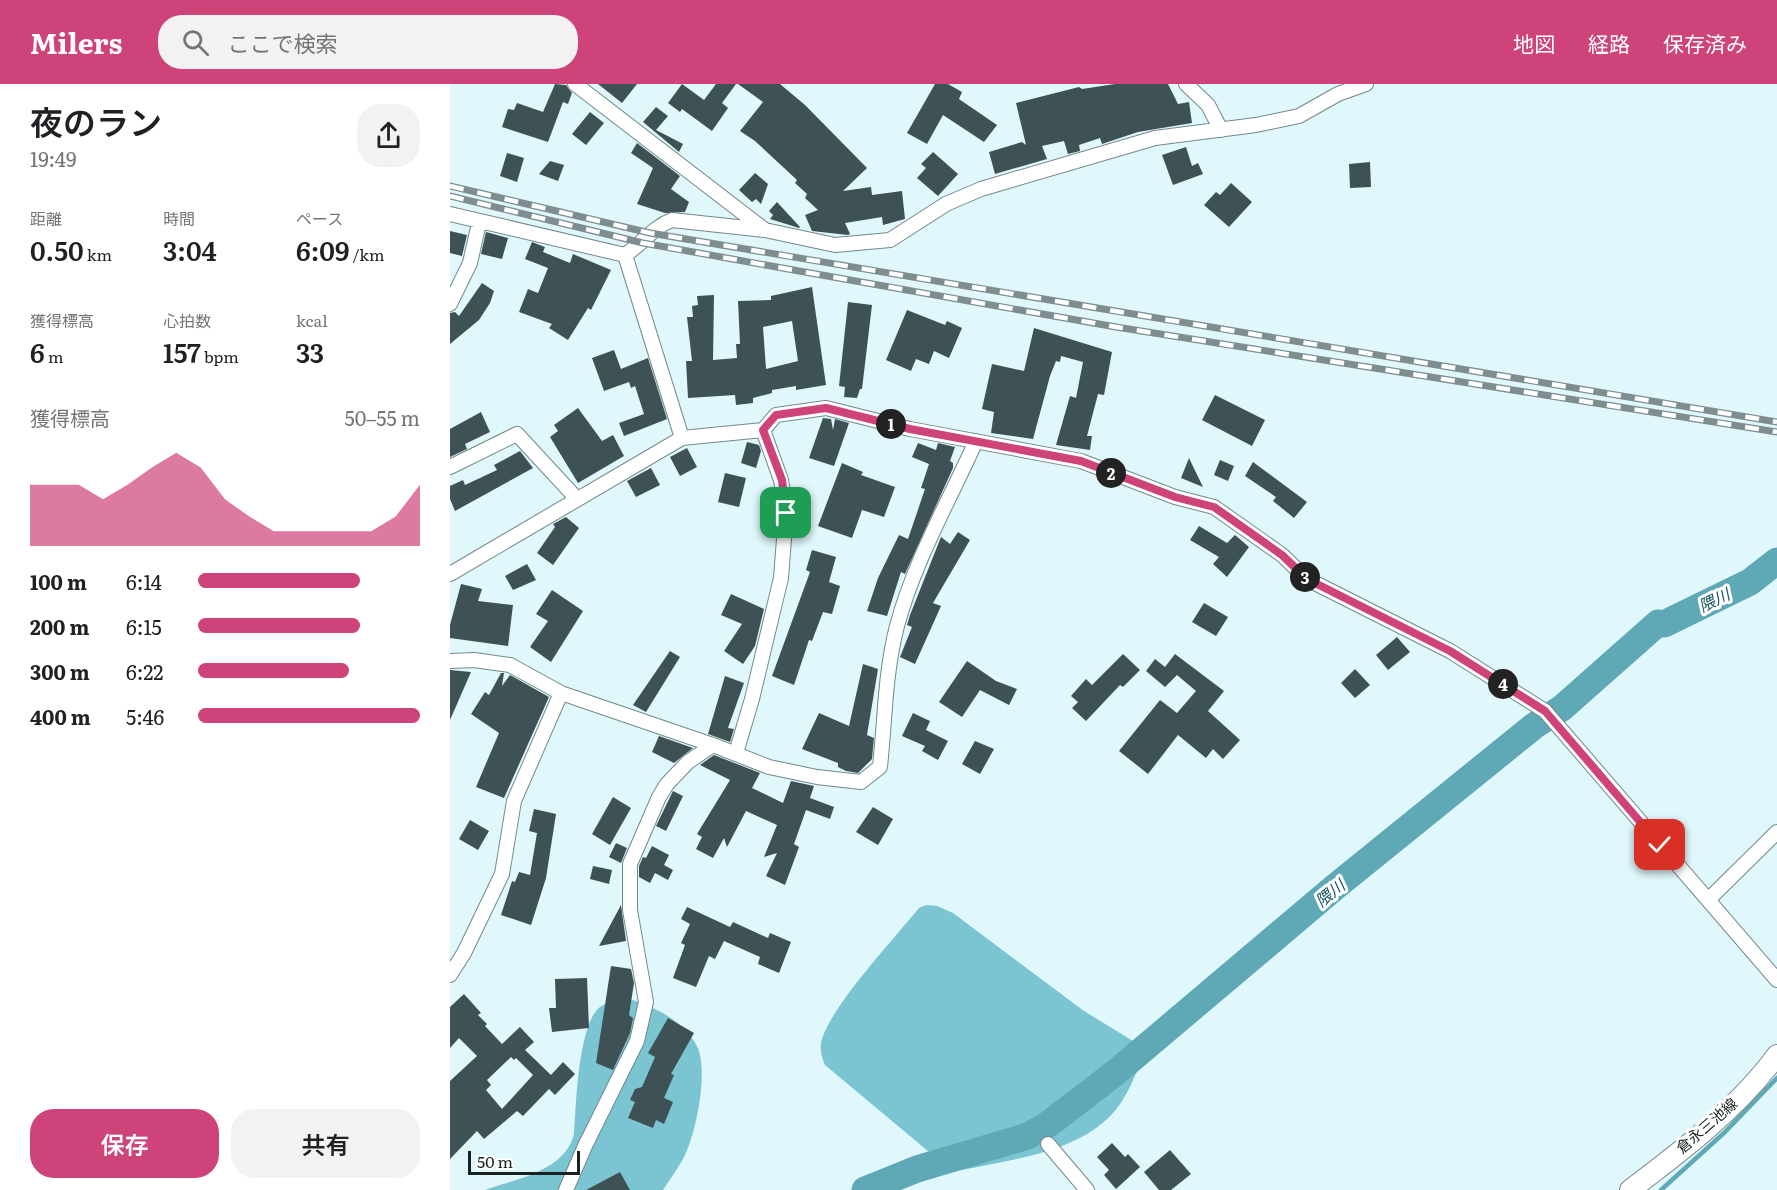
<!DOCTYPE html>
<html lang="ja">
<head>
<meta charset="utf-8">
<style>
  body { margin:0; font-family:Literata,"Noto Sans JP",serif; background:#f2f2f2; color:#202124; height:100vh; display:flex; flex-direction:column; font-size:22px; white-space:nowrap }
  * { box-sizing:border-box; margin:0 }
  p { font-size:20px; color:#757577 }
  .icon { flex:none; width:33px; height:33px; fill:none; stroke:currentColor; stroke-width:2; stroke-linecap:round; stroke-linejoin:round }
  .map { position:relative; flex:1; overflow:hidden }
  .details { display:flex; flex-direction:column; background:#fff; width:450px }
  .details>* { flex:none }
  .scale { position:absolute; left:18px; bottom:15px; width:112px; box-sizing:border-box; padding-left:6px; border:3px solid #192123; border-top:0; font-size:16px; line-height:21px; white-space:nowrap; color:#192123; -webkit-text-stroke:4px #fff; paint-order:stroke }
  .pin { position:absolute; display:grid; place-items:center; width:51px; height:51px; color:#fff; margin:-26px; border-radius:12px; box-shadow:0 3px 9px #0006 }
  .km { position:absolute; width:30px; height:30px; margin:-15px; border-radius:50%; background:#222; color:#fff; font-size:16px; line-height:30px; text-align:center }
  .round { display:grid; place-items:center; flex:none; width:63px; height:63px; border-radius:24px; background:#f2f2f2 }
  .headline { display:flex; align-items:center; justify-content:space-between; height:102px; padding:0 30px }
  h1 { font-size:33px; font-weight:600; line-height:45px }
  .metrics { display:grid; grid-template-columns:repeat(3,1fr); gap:9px; height:102px; padding:6px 30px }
  .metrics div { display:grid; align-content:center }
  .metrics b { font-size:26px; font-weight:600 }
  .metrics small { font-size:16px; font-weight:400 }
  .metrics p { font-size:16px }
  .chart { height:168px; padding:12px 30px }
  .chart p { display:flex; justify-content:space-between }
  .chart svg { width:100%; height:108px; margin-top:6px; fill:#ce437a; opacity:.7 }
  .button { display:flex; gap:12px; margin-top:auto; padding:12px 30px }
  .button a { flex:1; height:69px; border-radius:24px; background:#ce437a; color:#fff; font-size:24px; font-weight:600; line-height:69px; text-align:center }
  .button a+a { background:#f2f2f2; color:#202124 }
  ul { padding:0 30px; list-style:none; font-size:20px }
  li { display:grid; grid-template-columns:96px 72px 1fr; align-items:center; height:45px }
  li i { height:15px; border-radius:8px; background:#ce437a }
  header { display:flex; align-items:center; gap:36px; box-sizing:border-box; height:84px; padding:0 30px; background:#ce437a; color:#fff }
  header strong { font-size:28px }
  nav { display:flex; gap:33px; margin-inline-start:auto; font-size:21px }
  .search { width:420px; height:54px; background:#f2f2f2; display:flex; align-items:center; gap:15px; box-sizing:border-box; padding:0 21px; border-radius:24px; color:#757577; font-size:22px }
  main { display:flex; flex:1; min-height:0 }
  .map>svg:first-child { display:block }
</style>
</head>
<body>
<header>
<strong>Milers</strong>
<div class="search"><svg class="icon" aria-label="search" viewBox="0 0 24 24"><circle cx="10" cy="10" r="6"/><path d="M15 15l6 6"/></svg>ここで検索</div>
<nav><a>地図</a><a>経路</a><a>保存済み</a></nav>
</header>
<main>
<section class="details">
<div class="headline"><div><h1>夜のラン</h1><p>19:49</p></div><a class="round"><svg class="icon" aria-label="share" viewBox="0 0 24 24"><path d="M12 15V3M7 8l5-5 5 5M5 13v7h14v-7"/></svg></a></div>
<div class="metrics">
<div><p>距離</p><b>0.50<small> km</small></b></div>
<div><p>時間</p><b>3:04</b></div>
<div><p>ペース</p><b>6:09<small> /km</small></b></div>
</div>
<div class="metrics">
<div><p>獲得標高</p><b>6<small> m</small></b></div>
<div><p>心拍数</p><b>157<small> bpm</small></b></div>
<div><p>kcal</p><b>33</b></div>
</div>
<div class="chart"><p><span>獲得標高</span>50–55 m</p>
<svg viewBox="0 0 160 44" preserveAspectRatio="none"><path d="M0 44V19L10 19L20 19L30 25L40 19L50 12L60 6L70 12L80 25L90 32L100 38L110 38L120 38L130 38L140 38L150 32L160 19V44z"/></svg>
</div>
<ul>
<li><b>100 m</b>6:14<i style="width:73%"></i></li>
<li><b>200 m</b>6:15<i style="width:73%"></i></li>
<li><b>300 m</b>6:22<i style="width:68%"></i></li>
<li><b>400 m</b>5:46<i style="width:100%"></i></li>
</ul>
<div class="button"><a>保存</a><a>共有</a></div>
</section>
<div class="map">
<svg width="1327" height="1106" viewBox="0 0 1327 1106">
  <rect width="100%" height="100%" fill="#e0f7fb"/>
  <path fill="#7bc4d1" d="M476,821L487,822L503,829L634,927L696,965C689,981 684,997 675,1012C644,1069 561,1075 503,1088L375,981C372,974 370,967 371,959C378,925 445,854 469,824Z
    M172,913C199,920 233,935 247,962C259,987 246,1051 233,1075C227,1085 220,1096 213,1106H35C66,1095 115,1087 124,1050C126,1022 128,940 150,923C156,919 165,916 172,913Z"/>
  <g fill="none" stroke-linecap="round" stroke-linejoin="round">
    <path stroke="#5fa8b5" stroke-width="4.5" d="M1211,1106L1275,1048L1327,994"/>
    <path stroke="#5fa8b5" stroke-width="27" d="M415,1106L467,1085L578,1052L600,1039L665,989L885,803L1084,642L1112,624L1208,539L1214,540L1300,498L1327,477"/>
  </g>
  <path fill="#3e5256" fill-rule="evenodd" d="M105,0L116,1L122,9L118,20L113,18L98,58L52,43L58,25L64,26L67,19L93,28Z
    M148,0H187L172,19Z
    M232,0L254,16L266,0H286L272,19L278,24L262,47L232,25L230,28L218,19Z
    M288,0H330L355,21L417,84L393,107L421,103L422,111L452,107L455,135L433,141L432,133L395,139L400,150L398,151L362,147L355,131L368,126L355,114L357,110L345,99L347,96L305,57L290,47L313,18Z
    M485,0H498L512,8L509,15L547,41L534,58L493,31L477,60L457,49Z
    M665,0H718L728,20L739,18L742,39L688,48L652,60L650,54L629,61L630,67L618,70L614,57L592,62L597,75L545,90L539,68L572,58L576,61L566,19L629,3L632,5Z
    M206,23L218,32L206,46L233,60L229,68L193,38Z
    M140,28L154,39L136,61L122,50Z
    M187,59L230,92L221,105L239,118L235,128L215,129L187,120L203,84L181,69Z
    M736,63L742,82L748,79L753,90L723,101L712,71Z
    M483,68L508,90L488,112L467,94L476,84L471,80Z
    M57,69L74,74L67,98L50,92Z
    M100,77L114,81L108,97L89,90Z
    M920,78L921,103L900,104L899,80Z
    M305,89L318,100L311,120L306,115L302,118L289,106Z
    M781,99L802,118L779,143L754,121L766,108L770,111Z
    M327,118L350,143L349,144L320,135L323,131L319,127Z
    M0,147L17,151L12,172L0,169Z
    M36,148L58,154L52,175L31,170Z
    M82,158L95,163L93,168L120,179L123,170L161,186L141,226L138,224L118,256L99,244L102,240L69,228L78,205L88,209L98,184L75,175Z
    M32,199L44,207L40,219L29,236L0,260V229L5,228L9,232Z
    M362,203L376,301L346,306V302L322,306V309L303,314V319L286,321L285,311L238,314L236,277H242L237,233H243L242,222L248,221L247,212L264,211L263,276L287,274L286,260H290L288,217L321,216V212ZM342,237L348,277L316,285L313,243Z
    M398,218L422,221L412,305H410L407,314L394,313L395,303L389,302Z
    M457,226L495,241L497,237L512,244L499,274L484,267L479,280L466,275L461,287L436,276Z
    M584,244L662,268L654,311L648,310L637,352H642L640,366L606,361L620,312L626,314L633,278L611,272L610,278L606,277L600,292L583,355L541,349L544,328L532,325L542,280L574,287Z
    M164,266L171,285L198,274L217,335L174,352L169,339L194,330L185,302L181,304L179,298L154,307L142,274Z
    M765,311L815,336L802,362L752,336Z
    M128,324L152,357L163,351L174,372L128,399L100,353L108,347L104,341Z
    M31,328L40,348L15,360L17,365L0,373V345Z
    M373,334L381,335L383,346L385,335L399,339L384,382L359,374Z
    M297,358L309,361L311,367L306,384L291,379Z
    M468,359L486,366L488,359L505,363L500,377L503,379V384L455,490L451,488L437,532L417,527L428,494L449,451L458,455L475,405L471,404L479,380L462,373Z
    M237,364L247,383L230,392L220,373Z
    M70,367L83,384L5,427L0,415V402L13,396L15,401L47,386L44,381Z
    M739,374L753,403L731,394Z
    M770,376L784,382L778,397L764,391Z
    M803,378L857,418L844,434L823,417L826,413L795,392Z
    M392,379L413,388L411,391L445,403L434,433L412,426L402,454L368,442Z
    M201,384L210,401L186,413L177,397Z
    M275,389L296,394L289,423L268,418Z
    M116,433L129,444L103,481L87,469L105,443L103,440Z
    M749,442L777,459L785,451L799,463L777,493L763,480L769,473L740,456Z
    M508,448L520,456L483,519L491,522L465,580L450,573L462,543L457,541L460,531L491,453L500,460Z
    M362,466L386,473L379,498L390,502L382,530L373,528L362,557L359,556L344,601L322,592L360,488L356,486Z
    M77,480L86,496L63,506L55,492Z
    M11,500L32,505L28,517L63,521L58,562L0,554V541Z
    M102,506L133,527L101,578L80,563L98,537L86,530Z
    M281,510L314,525L305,562L293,580L274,567L292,540L271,531Z
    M754,519L778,533L766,552L742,538Z
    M947,553L960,568L938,586L926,571Z
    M220,567L230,573L196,628L183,621Z
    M673,570L690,586L673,603L670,601L636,637L622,624L628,618L621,612L636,595L642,601Z
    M725,570L774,607L758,627L790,656L773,675L763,665L756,674L728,651L698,690L669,667L710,616L727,629L746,607L727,591L715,603L696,587L705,575L715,583Z
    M517,577L546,597L567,605L559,621L530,606L512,633L489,618Z
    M413,580L428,585L417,651L424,654L422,675L408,689L396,687L388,683V679L352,665L369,629L399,642Z
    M905,585L920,601L905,614L891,599Z
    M0,586L21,588L0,636Z
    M51,589H54L52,602L60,591L99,613L54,714L26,703L49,649L21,630L35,608L39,611Z
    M275,592L294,599L278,644L284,645L280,658L258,650Z
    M463,629L480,637L476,646L498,657L488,676L472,667L475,662L452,652Z
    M209,652L243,664L224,679L202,668Z
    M525,657L544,665L530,690L512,680Z
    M264,671L310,689L302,704L333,719L341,697L364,702L360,714L384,723L380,735L356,726L344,760L349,763L335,801L316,792L327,769L314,773L327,741L296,727L277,763L274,754L263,774L246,765L252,753L247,750L280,696L250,681Z
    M223,707L233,712L216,747L206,742Z
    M163,713L181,724L160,761L142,750Z
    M423,723L443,735L428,761L406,748Z
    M84,725L106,730L96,794L81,841L51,831L62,797L65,798L69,788L80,791L87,749L79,747Z
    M20,736L39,747L28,766L9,755Z
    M166,759L177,764L171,779L159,773Z
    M202,762L219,771L214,781L223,786L218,796L205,789L200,799L189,793V782L193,773L196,774Z
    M143,782L162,786L159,800L140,795Z
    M171,821L176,857L149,862Z
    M237,823L280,843L283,838L318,854L320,849L341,858L329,889L308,880L310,873L274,857L265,875L259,872L246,903L223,894L235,861L231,859L240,840L231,835Z
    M161,882L181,885L184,899L179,931L183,934L180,949L163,986L146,979Z
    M137,894L139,944L102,948L99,924H106L105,895Z
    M14,910L31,929L28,931L37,940L35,942L52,960L70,943L84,958L75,966L101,991L113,978L125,990L105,1011L99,1005L73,1032L67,1027L34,1055L27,1047L0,1075V997L27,972L9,954L0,964V923ZM61,973L64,976L66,974L83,991L52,1025L36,1006L41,1001L37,996Z
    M218,934L244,949L221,990L224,991L214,1014L223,1018L214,1040L206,1036L203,1044L178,1034L185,1018L180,1016L185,1005L192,1003L205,973L198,969Z
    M662,1059L675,1073L678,1070L690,1083L666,1105L654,1091L659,1086L647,1073Z
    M720,1066L741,1090L721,1106H709L694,1088Z
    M170,1088L180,1106H136Z"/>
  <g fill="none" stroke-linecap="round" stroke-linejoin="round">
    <defs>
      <path id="minor" d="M125,0L315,146
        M736,0L758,21L771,46
        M0,130L175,171C192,160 203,143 222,136L315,146L385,161L440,156L496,120L531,105L705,54L806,41L849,32L888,10L916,0
        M175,171L232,354
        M0,220L20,179L29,139
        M0,383L67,350L127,415
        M0,490L232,354L313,346L326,331L376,324L460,345L631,377L725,413L764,423L832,471L857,495L1000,567L1095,627L1327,896
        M0,577L24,576L60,581L111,609L263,661L319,683L367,693L411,698L430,683C435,636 435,588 447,542C464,478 499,417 526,357
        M286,669L302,615L331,494L336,429L331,396L313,346
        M1258,816L1327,748
        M0,891L14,869L52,790L64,717L111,609
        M598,1060L637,1106
        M116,1106L135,1062L187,957L196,918L180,826V780L209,713L217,700L238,678L263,661"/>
      <path id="secondary" d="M1180,1106C1233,1066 1288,1024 1327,971"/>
    </defs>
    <use href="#minor" stroke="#73888c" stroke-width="16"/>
    <use href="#secondary" stroke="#73888c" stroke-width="22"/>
    <use href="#minor" stroke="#fff" stroke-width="14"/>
    <use href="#secondary" stroke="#fff" stroke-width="20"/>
    <defs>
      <path id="rail" d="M0,102L200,149L1327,338
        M0,112L193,159L366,190L666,243L1327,348"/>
    </defs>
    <use href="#rail" stroke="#7d8d90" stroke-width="7"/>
    <use href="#rail" stroke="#fff" stroke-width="4.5" stroke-dasharray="14" stroke-linecap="butt"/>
  </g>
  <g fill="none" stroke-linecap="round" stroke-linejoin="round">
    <defs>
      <path id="route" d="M336,429L332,396L313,346L326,331L376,324L460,345L631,377L725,413L764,423L832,471L857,495L1000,567L1095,627L1210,761"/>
    </defs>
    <use href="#route" stroke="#fff" stroke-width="12"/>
    <use href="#route" stroke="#ce437a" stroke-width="8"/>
  </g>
  <g text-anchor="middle" stroke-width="6" stroke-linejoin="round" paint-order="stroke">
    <g font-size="15" fill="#192123" stroke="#fff">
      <text transform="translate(1257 1042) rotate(-41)" y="5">倉永三池線</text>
    </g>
    <g font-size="16" font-style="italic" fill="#14545e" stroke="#fff">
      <text transform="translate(1264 516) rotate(-26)" y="6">隈川</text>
      <text transform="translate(880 809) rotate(-39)" y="6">隈川</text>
    </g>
  </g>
</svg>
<div class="scale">50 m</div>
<div class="pin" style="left:336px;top:429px;background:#1e9e55"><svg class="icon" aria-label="arrive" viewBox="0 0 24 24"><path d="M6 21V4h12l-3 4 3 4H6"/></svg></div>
<div class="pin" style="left:1210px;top:761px;background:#d93025"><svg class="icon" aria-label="check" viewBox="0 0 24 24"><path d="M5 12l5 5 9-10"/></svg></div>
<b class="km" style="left:441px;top:340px">1</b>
<b class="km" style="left:661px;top:389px">2</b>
<b class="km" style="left:855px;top:493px">3</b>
<b class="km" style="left:1053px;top:600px">4</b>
</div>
</main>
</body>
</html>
